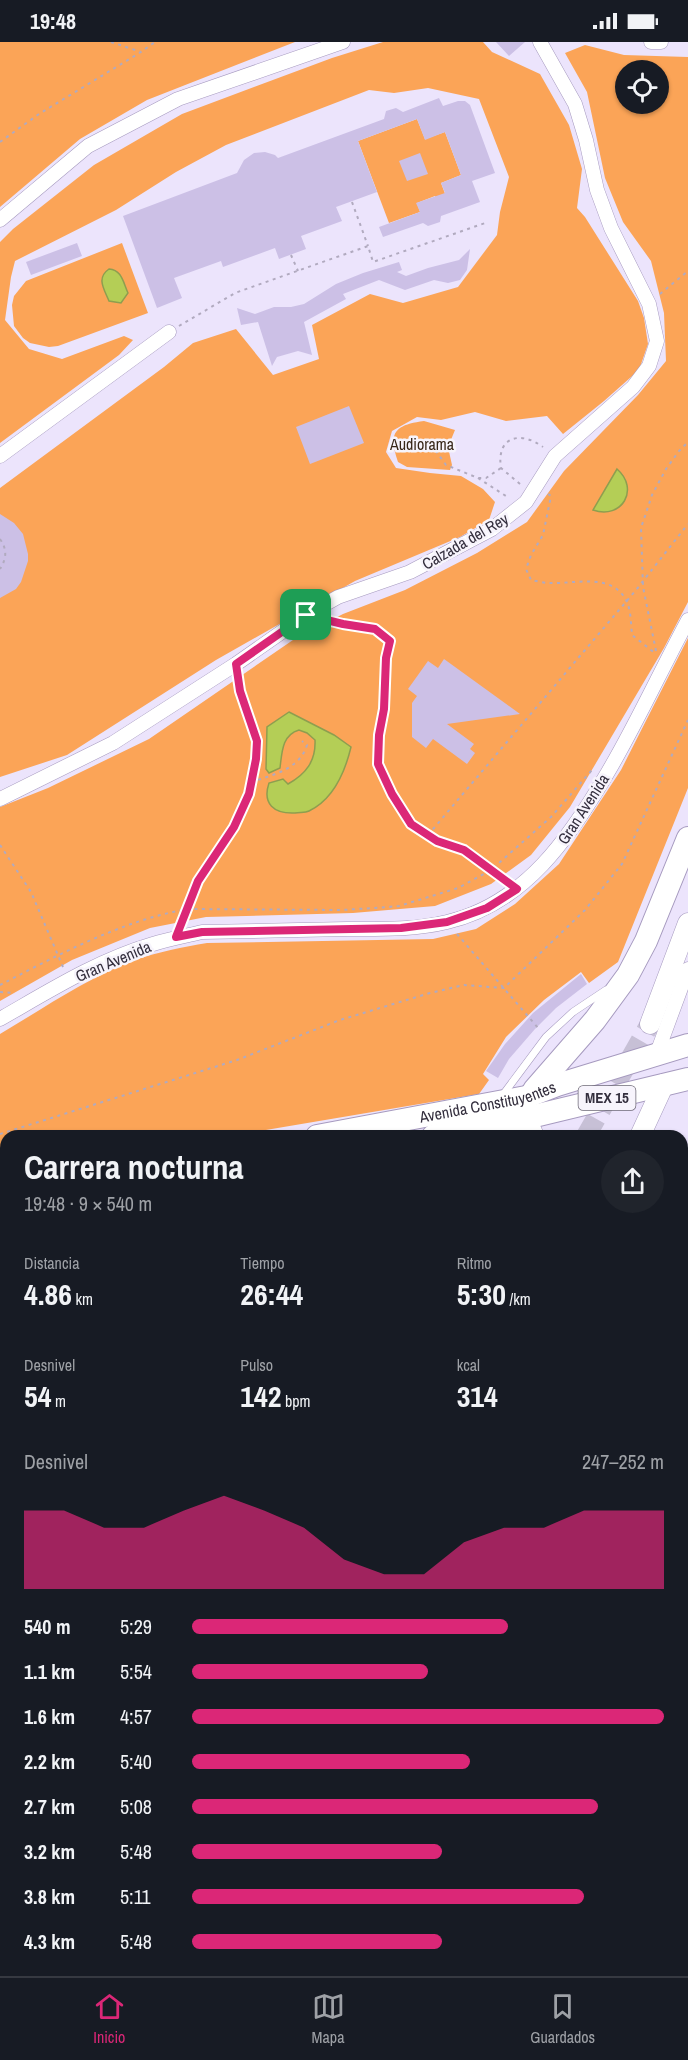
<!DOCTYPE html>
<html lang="es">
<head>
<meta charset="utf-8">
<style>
  body { margin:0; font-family:"Archivo Narrow",sans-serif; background:#20242c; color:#f1f3f6; height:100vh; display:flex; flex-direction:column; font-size:22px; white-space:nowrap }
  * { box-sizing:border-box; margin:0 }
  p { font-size:20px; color:#9ea1a6 }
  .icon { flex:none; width:33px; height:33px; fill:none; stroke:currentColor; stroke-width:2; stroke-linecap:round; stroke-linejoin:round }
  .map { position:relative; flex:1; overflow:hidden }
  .panel { position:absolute; left:0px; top:1088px; width:688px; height:848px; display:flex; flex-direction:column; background:#171b24; border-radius:18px 18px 0 0; box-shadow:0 2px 4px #0004 }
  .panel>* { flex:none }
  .buttons { position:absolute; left:615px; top:18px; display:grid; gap:12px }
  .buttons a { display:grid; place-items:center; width:54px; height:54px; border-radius:50%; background:#171b24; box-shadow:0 2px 4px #0004; font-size:30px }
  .pin { position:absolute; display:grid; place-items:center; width:51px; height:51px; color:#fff; margin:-26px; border-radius:12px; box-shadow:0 3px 9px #0006 }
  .round { display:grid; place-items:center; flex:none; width:63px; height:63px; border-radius:32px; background:#20242c }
  .headline { display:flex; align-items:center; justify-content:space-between; height:102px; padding:0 24px }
  h1 { font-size:33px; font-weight:700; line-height:45px }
  .figures { display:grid; grid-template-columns:repeat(3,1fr); gap:9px; height:102px; padding:6px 24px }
  .figures div { display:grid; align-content:center }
  .figures b { font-size:30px; font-weight:700 }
  .figures small { font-size:16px; font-weight:400 }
  .figures p { font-size:16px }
  .chart { height:168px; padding:12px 24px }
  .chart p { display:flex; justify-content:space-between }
  .chart svg { width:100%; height:108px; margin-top:6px; fill:#db2777; opacity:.7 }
  ul { padding:0 24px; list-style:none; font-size:20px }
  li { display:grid; grid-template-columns:96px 72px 1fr; align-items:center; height:45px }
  li i { height:15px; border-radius:8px; background:#db2777 }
  .status { display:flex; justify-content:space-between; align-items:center; height:42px; padding:0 30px; background:#171b24; direction:ltr }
  .status svg { height:16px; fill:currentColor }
  .tab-bar { display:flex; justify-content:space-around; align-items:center; height:84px; border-top:2px solid #363941; background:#171b24; font-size:16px; color:#9ea1a6 }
  .tab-bar a { display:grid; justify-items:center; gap:3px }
  .tab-bar .active { color:#db2777 }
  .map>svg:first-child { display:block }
</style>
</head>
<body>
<div class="status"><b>19:48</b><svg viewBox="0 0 49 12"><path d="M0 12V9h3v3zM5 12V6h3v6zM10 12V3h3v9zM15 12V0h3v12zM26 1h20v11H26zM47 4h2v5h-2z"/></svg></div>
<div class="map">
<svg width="688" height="1934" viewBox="0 0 688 1934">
  <rect width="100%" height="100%" fill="#ece4fc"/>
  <path fill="#fba457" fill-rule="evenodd" d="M0,0H295L147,58L80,97L0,165Z
    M383,0H483L492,10L540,32L569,83L582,127L577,166L585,175L638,259L644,276L648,302L639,328L604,359L563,392L547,374L506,379L475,370L441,378L417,375L392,389L386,410L396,426L430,431L461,434L483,447L495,460L489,478L460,495L355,539L216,618L67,713L0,735V446L164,325L193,301L236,287L273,333L319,317L312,283L370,252L403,261L458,245L497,193L500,170L509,135L479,57L428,46L394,51L369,48L226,103L176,130L116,168L15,219L11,235L5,278L29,307L62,317L124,294L133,298L119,313L0,401V200L13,187L94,123L182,72L332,16Z
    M585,3L624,13L688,15V560L664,606L570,765L531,813L491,842L435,864L353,871L206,875L150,886L72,918L0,959V765L48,746L149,697L293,598L343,572L405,548L477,511L527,480L564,429L638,353L666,319L664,271L651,219L623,180L605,136L587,50L565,11ZM626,28H658V62H626Z
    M417,77L425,97L445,90L461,133L441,141L447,157L438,160L435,154L417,161L420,170L389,181L358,99Z
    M122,201L148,271L58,304L49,305L30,301L23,296L14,284L12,263L14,254L26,239Z
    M424,379L455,388L448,405L452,423L450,428L407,425L398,420C388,391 394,383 424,379Z
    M688,596V746L618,920L589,941L581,930L544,958L506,995L483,1032L489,1038L479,1052L237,1093L6,1094V1156L0,1159V992C44,966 87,936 135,918C158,910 183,905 207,901L433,897L476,887L515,862L559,822L621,728Z"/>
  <path fill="#b4ce56" stroke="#8e9e4f" stroke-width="1.5" d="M109,227C122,228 123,240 128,251L121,261L109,259C104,247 96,236 109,227Z
    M617,427C640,447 622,478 593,468Z
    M289,670L334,693L351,705C345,730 334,757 309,769C305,771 300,770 295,771C274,772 262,762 269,741L283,737L288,742C306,732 316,719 315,698L307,691L299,688C282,693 282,710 280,726L269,731L266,727L267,685Z"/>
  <path fill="#ccc0e6" d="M496,0H525L509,14Z
    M439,56L443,64L458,59H465L470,63L495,131L472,139L480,160L441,174L440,180L428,184L423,181L383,195L379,185L420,170L416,161L445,151L441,141L461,133L445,90L425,98L417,77L358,99L377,150L336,165L342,179L301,194L306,207L279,217L275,206L223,225L221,219L174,236L182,256L157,266L123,174L237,131L244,118L254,111L265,110L275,113L278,116L384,77L386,69L396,66L403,70Z
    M420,111L428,132L407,139L399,119Z
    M77,201L82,214L31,233L26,220Z
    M470,207L467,228L460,238L448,241L434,238L405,248L379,238L343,252L346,257L304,280L312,313L298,309L277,315L272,324L258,280L241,283L237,266L255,272L274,265H291L304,262L336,242L363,231L399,220L402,228L397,230L406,234L428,226L459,218Z
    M349,364L364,401L310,422L296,385Z
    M0,472L14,481L23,492L28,512V519L21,540L16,547L0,556Z
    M444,617L520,672L447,682L474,702L470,707L475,711L467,722L433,697L426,706L412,695V661L417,654L408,647L428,619L438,626Z
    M581,932L587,942L556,966L535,987L509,1017L498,1036L486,1029L505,1002L533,971Z"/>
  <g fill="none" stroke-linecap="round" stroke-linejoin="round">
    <path stroke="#c7c0d6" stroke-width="20" stroke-dasharray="20 10" stroke-linecap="butt" d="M586,1094L650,982"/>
    <defs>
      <path id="lane" d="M502,1054L546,995L573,970L606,948"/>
      <path id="street" d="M651,0H661
        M0,178L88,104L178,57L343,0
        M0,414L169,290
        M0,757L113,701L236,622L306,573L338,555L410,530L492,487L526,460L555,414L633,345L649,324L657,299L649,262L611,186L597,148L586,98L575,62L540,0
        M0,977C49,949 98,918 153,902C169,897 186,894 202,890C250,889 299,888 347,887C380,887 415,888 447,880C525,862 570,795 608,730C637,681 661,628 688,578
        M657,1011L688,927
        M682,1148L688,1152
        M682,1262L688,1265
        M0,1308L6,1310
        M0,1642L6,1644
        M682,1674L688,1677
        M0,1700L6,1684
        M0,1917L6,1920
        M30,1929L44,1934
        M513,1929L522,1934
        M564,1929L573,1934"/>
      <path id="secondary" d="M650,982L688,881
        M526,1076L534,1094
        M640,1094L664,1042
        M682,1317L688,1307
        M682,1530L688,1519
        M243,1934L245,1929
        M272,1934L274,1929
        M352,1934L354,1929"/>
      <g id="primary">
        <path d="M534,1048L595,978L628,933L646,899L688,796"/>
        <path id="s1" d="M317,1094L526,1055L557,1043L688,1003"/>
        <path d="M433,1094L526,1076L688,1037"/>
        <path d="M0,1175L6,1173"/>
        <path d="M0,1199L6,1197"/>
        <path d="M434,1934L437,1929"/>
      </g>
      <path id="highway" d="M682,1380L688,1370
        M682,1465L688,1454
        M388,1934L391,1929"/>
    </defs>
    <use href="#lane" stroke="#a69abf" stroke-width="8"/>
    <use href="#street" stroke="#a69abf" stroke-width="15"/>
    <use href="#secondary" stroke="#a69abf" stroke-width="21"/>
    <use href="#primary" stroke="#a69abf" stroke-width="24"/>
    <use href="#highway" stroke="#a69abf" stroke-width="27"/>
    <path stroke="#b1aabf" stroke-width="2" stroke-dasharray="3 4.5" stroke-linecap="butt" d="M111,0L141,10
      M0,100L39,72L141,10L155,0
      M352,160L368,204
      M291,213L298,229
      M660,252L688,229
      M179,284L235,251L368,204L373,220L488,180
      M415,406L433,405L446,423L478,436H486L501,426
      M478,436L509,456
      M520,442L501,426C496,395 520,388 543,405
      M548,452L551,454L543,493L531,513L526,527L531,538C537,539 544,541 550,541C576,542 613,530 627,560C631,569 631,583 632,593L656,612
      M0,497C7,507 7,516 0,527
      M326,578L375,587L389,599L386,616L384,667L379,692L378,722L392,752L411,782L437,799L464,808L506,839
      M656,609L643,545L641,486L652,453L666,427L679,409L688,400
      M251,740C273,733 300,727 307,703L302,699
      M428,793L636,548L688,482
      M0,803L31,850L63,925
      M182,882L198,839L234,785L249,752L256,717L257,699L240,649L239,638
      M457,892L539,987
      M0,943C58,913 123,878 188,867L342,868L388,865L399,864L458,846L491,828L551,775L592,728
      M0,950L15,951
      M0,1092L237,1018L340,978L430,951L464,943L504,946L585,868L622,822L688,678"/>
    <use href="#lane" stroke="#fff" stroke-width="7"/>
    <use href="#street" stroke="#fff" stroke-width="14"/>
    <use href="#secondary" stroke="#fff" stroke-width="20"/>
    <use href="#primary" stroke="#fff" stroke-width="22"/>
    <use href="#highway" stroke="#fff" stroke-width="26"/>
  </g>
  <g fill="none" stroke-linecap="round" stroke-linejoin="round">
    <defs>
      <path id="route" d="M306,573L343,582L375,587L390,599L386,616L384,667L379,693L378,722L392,752L411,782L437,799L464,808L517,847L487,866L447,880L401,886L202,890L176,895L198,839L234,785L249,752L256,717L257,699L240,649L236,622Z"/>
    </defs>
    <use href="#route" stroke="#fff" stroke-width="12"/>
    <use href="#route" stroke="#db2777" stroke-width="8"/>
  </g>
  <g text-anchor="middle" stroke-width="5" stroke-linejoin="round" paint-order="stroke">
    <rect fill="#f7f4fc" stroke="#6e6a77" stroke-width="1.5" x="578.5" y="1044" width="57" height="24" rx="4.5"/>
    <g font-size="15" font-weight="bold" fill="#342f3e">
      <text x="607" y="1061">MEX 15</text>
    </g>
    <g font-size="16" fill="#372618" stroke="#f7f4fc">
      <text x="422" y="408">Audiorama</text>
    </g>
    <g font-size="16" fill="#342f3e" stroke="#f7f4fc">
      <text transform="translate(465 499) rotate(-30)" y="6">Calzada del Rey</text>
      <text transform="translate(583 767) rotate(-57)" y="6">Gran Avenida</text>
      <text transform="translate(113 919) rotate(-23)" y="6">Gran Avenida</text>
      <text dy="6" stroke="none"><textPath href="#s1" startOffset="174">Avenida Constituyentes</textPath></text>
    </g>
  </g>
</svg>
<div class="buttons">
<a><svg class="icon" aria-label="locate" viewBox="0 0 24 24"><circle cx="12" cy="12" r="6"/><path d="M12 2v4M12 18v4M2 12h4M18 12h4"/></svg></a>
</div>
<div class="pin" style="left:306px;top:573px;background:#1e9e55"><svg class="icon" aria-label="arrive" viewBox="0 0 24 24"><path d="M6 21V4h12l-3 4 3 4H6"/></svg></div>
<section class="panel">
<div class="headline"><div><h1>Carrera nocturna</h1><p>19:48 · 9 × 540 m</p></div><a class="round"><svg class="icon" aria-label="share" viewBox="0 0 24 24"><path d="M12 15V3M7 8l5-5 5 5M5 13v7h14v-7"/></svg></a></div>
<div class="figures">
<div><p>Distancia</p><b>4.86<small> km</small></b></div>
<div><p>Tiempo</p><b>26:44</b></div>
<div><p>Ritmo</p><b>5:30<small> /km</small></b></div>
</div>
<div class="figures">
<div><p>Desnivel</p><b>54<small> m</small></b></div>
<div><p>Pulso</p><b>142<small> bpm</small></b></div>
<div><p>kcal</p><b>314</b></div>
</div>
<div class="chart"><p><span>Desnivel</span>247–252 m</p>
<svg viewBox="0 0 160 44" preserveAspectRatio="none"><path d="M0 44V12L10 12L20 19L30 19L40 12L50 6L60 12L70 19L80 32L90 38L100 38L110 25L120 19L130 19L140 12L150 12L160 12V44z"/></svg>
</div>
<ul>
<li><b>540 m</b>5:29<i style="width:67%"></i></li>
<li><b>1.1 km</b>5:54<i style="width:50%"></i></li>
<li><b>1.6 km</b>4:57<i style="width:100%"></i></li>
<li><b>2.2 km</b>5:40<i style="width:59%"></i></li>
<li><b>2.7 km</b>5:08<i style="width:86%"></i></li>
<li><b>3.2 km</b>5:48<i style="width:53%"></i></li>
<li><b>3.8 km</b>5:11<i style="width:83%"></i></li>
<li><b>4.3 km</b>5:48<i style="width:53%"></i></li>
</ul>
</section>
</div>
<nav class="tab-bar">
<a class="active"><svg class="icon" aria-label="home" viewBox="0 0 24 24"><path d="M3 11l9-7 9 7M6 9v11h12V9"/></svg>Inicio</a>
<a><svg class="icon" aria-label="map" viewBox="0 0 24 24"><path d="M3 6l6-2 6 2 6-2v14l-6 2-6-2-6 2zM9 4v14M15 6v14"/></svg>Mapa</a>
<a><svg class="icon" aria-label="saved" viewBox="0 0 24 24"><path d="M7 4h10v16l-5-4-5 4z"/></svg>Guardados</a>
</nav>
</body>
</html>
